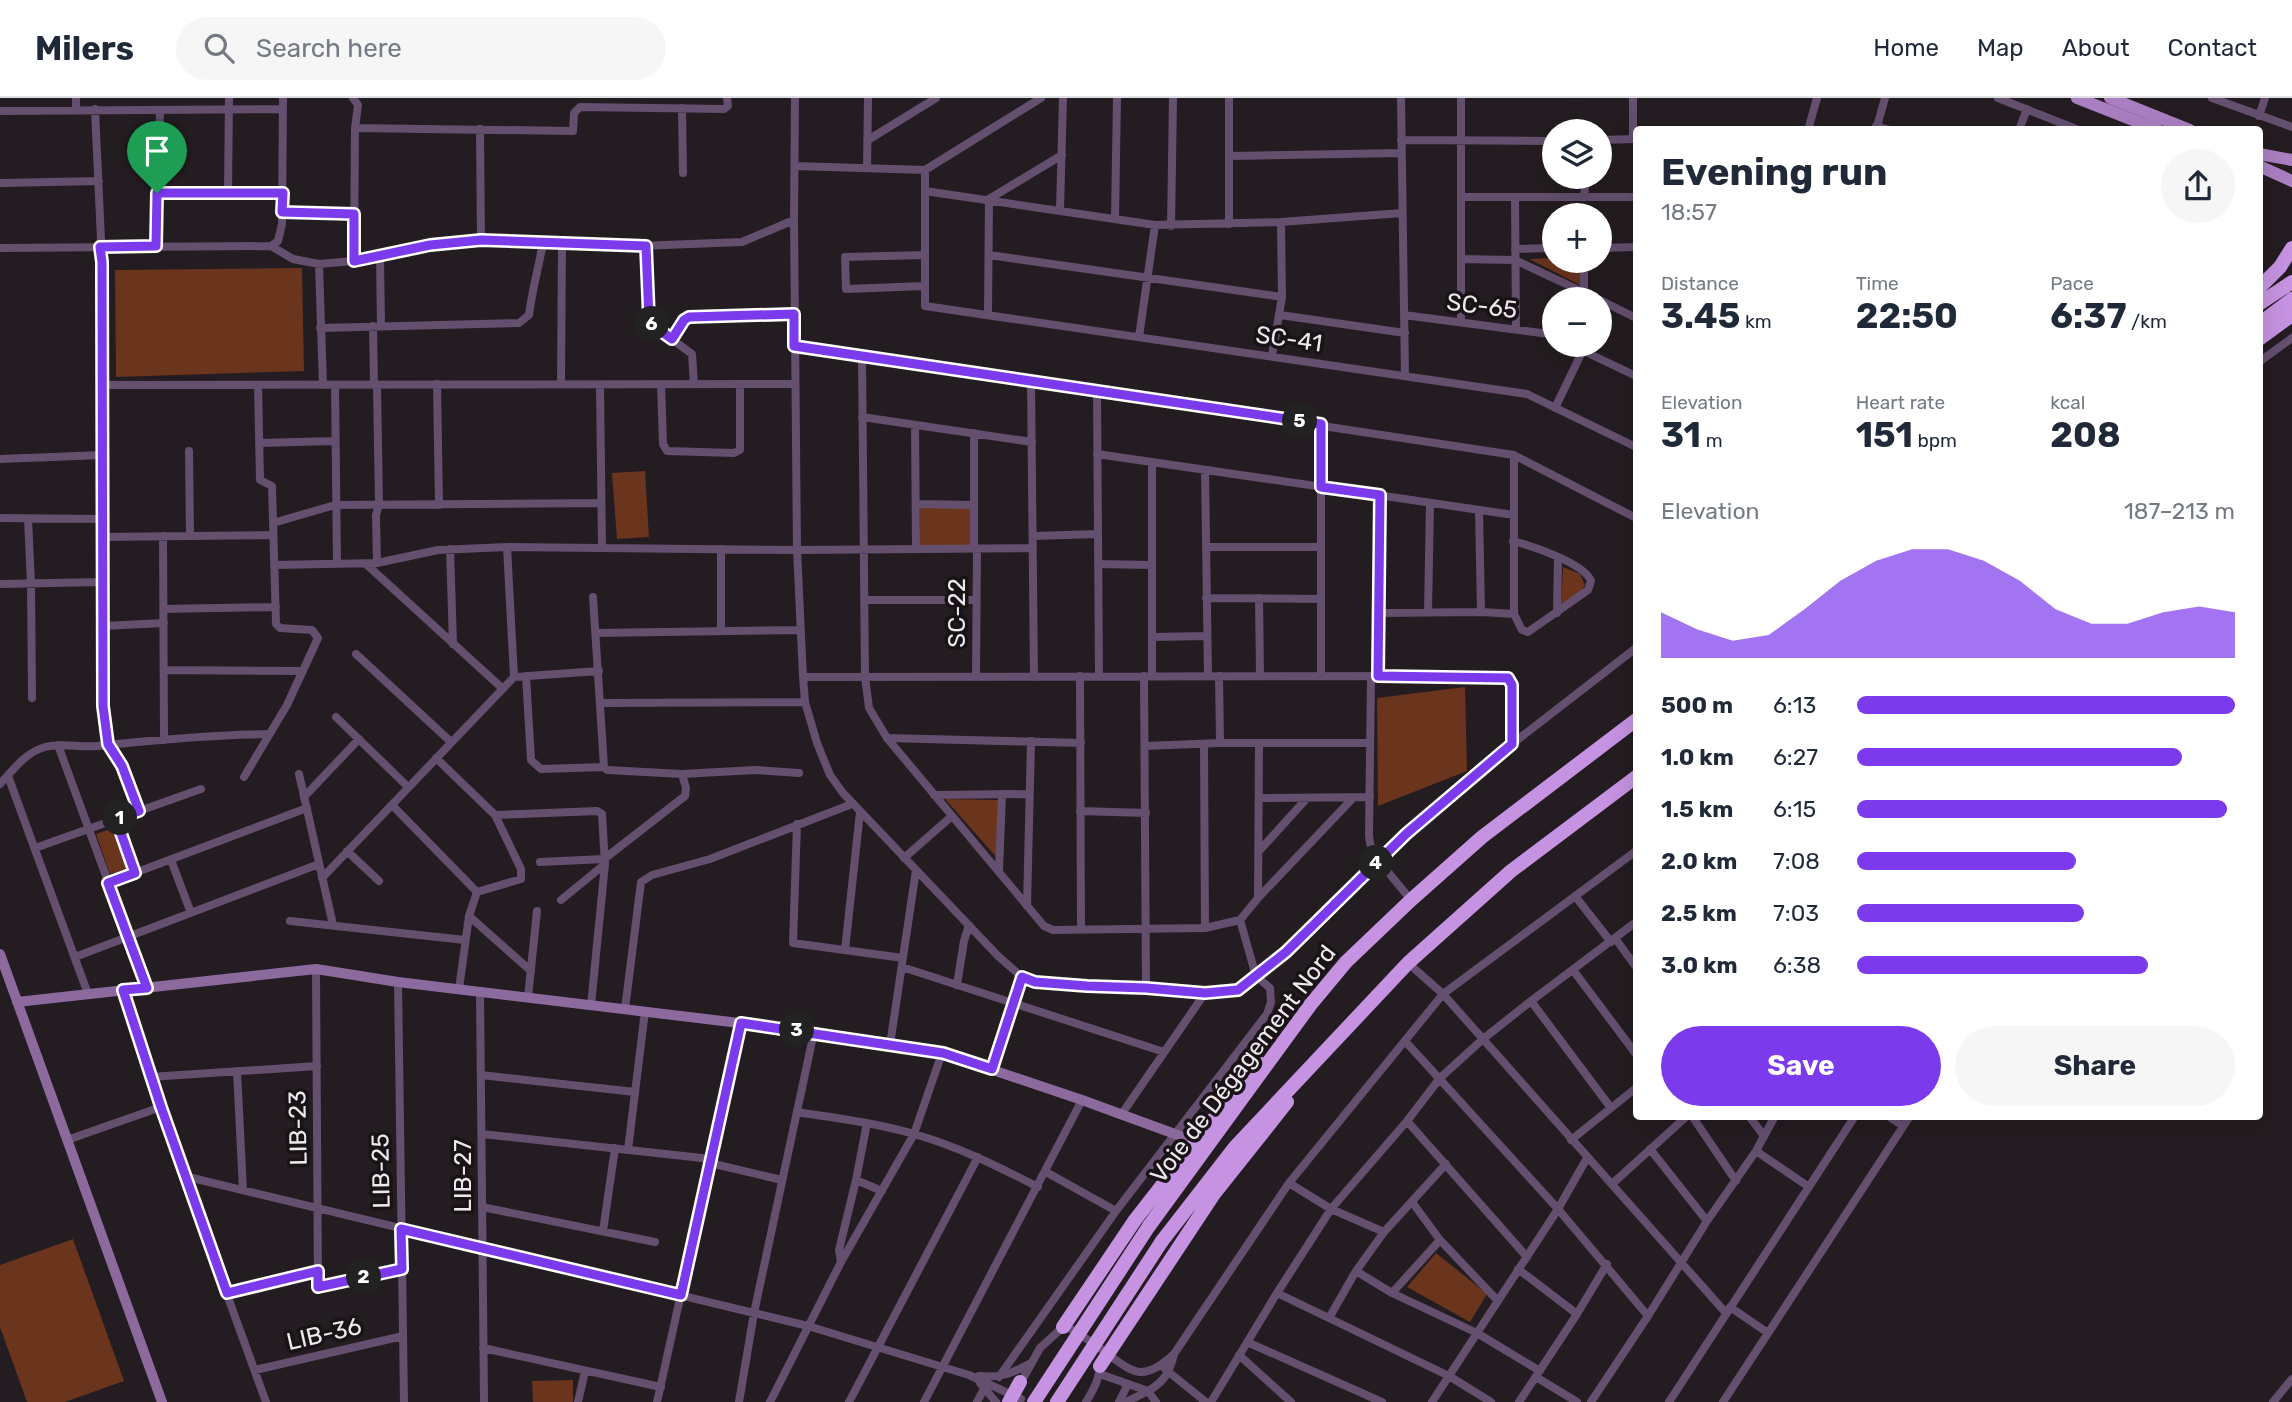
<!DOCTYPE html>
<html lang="en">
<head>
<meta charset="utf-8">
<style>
  body { margin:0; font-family:Rubik,sans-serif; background:#f6f6f7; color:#1f2937; height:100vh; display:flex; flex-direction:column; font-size:26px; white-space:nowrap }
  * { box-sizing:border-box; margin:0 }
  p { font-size:23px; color:#747a83 }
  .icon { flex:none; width:38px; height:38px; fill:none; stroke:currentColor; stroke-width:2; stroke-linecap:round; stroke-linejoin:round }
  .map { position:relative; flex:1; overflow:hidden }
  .sheet { position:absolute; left:1633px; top:28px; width:630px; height:994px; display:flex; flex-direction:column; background:#fff; border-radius:7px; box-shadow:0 7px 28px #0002 }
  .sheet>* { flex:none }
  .fabs { position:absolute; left:1542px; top:21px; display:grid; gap:14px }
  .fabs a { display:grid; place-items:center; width:70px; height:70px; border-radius:50%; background:#fff; box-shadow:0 7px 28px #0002; font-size:35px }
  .pin { position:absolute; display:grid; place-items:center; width:60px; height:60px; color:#fff; margin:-72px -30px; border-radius:50% 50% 50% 0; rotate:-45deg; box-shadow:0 0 7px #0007 }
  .pin .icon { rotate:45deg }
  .km { position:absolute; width:35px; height:35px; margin:-18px; border-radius:50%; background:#222; color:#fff; font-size:19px; line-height:35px; text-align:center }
  .round { display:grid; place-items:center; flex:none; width:74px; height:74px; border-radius:37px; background:#f6f6f7 }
  .headline { display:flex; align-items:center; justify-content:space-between; height:119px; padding:0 28px }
  h1 { font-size:38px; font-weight:700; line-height:52px }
  .figures { display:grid; grid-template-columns:repeat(3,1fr); gap:10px; height:119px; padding:7px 28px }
  .figures div { display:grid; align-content:center }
  .figures b { font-size:35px; font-weight:700 }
  .figures small { font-size:19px; font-weight:400 }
  .figures p { font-size:19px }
  .chart { height:196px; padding:14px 28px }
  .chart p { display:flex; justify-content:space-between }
  .chart svg { width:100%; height:126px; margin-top:7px; fill:#7c3aed; opacity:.7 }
  .button { display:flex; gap:14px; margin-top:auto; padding:14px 28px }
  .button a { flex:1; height:80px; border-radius:42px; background:#7c3aed; color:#fff; font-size:28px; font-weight:700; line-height:80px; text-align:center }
  .button a+a { background:#f6f6f7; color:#1f2937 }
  ul { padding:0 28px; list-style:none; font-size:23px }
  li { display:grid; grid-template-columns:112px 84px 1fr; align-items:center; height:52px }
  li i { height:18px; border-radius:9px; background:#7c3aed }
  header { display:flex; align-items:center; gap:42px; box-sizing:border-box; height:98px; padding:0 35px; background:#fff; border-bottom:2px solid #e0e1e3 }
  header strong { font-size:33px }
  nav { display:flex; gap:38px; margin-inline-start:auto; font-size:24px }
  .search { width:490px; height:63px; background:#f6f6f7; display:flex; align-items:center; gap:18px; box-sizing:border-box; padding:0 24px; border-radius:38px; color:#747a83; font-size:26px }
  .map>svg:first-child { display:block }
</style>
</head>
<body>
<header>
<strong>Milers</strong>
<div class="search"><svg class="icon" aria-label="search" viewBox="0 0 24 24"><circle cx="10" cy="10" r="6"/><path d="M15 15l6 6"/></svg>Search here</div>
<nav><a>Home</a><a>Map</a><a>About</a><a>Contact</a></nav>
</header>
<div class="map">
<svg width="2292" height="1304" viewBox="0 0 2292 1304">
  <rect width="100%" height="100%" fill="#231c20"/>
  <path fill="#6b341d" d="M1554,160V163H1585L1584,189L1529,161Z
    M302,170L304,273L116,279L115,172Z
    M645,373L649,439L617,441L612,375Z
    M920,405L971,407L970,449L920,448Z
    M1563,469L1580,476L1585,487L1580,494L1563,506L1561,505Z
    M1465,589L1467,673L1378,708L1377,600Z
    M945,701L998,702V761Z
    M113,730L127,771L110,776L96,736Z
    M73,1141L124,1283L65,1304H27L0,1229V1167Z
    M1436,1155L1487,1196L1470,1224L1407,1189Z
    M573,1282V1304H533L532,1283Z"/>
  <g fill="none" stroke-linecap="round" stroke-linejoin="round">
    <path stroke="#644f6f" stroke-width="8" d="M76,0V12
      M353,0L358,7L355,30L573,33L574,15L580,9L724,11L728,8L727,0
      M795,0L794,122L797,452L803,579L805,604L817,645L830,677L843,695L998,858L1022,879L1036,884L1205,895L1238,892L1286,854L1406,736L1438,708L1512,646L1636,550
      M1229,0V126
      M1401,0L1405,278
      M1998,0L2079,32
      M2212,0L2292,29
      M682,10L683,75
      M95,11L102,164L103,608L108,646L122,668L139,713
      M0,13L283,11
      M2259,18L2265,0
      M1876,28L1890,32
      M480,31L481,143L639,148L742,144L794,122
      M1808,32L1817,0
      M1876,32L1885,0
      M2019,32L2027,11
      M1633,41V0
      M868,42L936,0
      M1401,42L1554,43
      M1600,42L1636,41
      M1229,58L1400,55
      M796,68L925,72L1041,0
      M867,70L868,0
      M925,72V208L1527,296L1636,349
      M0,85L99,83
      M925,93L1155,127L1281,124L1402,115
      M157,95H283
      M228,95L229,0
      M1461,99H1636
      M1515,99L1516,231
      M1584,99L1586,79
      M1060,112L1063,0
      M282,114L354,116
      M1115,121L1117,0
      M1171,128L1173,0
      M156,148L160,12
      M271,148L293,161L319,166L354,163L430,147L481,143
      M646,148L649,221L651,226L692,256L694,286
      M0,150L271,148L278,143L282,126L283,0
      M1600,150L1636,149
      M1515,151L1554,150
      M989,157L1282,199
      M380,158L381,228
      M1461,161L1515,162L1598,201
      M354,163L355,30
      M319,166L323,287
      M925,188L846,191L845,159L925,157
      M1584,194V163
      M1600,202L1636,220
      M988,217L989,101L1062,57
      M1280,217L1405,235
      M1404,217L1549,236L1554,238
      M1461,224V0
      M373,228L374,287
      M320,230L519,225L529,217C532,192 539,169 543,144
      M1139,239L1155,127
      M672,241L684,222L689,219L794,216
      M1571,247L1636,278
      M794,248L1514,357L1636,420
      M862,258L865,579L869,610L887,640L1044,828L1053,832L1205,830L1240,822L1258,800L1353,700
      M1272,258L1282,199L1281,124
      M2259,264L2292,240
      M1031,283L1034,579
      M437,286L439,407
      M561,286L562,145
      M661,286L663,346L667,353L734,355L740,352V286
      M103,287L794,286
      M335,287L337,465
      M600,287L602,450
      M1097,293L1099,578
      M1555,310L1583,252
      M862,319L1032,344
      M915,327L916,451
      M974,335V450
      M259,345L334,343
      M189,353L190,438
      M1097,356L1514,417
      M0,361L103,357
      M1152,364V578
      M1205,372L1208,578
      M916,406L974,407
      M1479,412L1481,514
      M0,420L103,421
      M28,421L31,485L32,600
      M273,425L335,407L601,405
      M163,438L164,642
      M1033,438L1098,436
      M103,439L273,437
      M1513,443C1532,448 1584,465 1591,483L1588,492L1528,534L1522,532L1514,516V357
      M507,449L514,579
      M1206,449H1321
      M450,451L453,546
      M721,451V532
      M377,465L376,417L379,407L377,287
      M366,466L502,590
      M1098,466L1152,467
      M274,467L377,465L438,452L507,449L797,452L1033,450
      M0,486L103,484
      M593,499L604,669
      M1206,500L1321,501
      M1259,500L1260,578
      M864,502H976
      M164,511L276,509
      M1378,515L1481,514L1514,516
      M1428,515L1430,405
      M1557,515L1558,460
      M103,528L164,525
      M596,535L800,532
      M1152,539L1207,538
      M356,556L451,644
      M164,572L303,573
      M526,578L531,662L541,671L604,669L607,672L682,676L686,690L685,698L604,761L540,764
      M1080,578L1081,831
      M1144,578L1146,890
      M1219,578L1220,645
      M1321,578V326
      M1371,578L1369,738L1371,750L1379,763L1411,802
      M1378,578L1379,397
      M803,579L1449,578L1508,580L1512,587V646
      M976,579L977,452
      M601,605L805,604
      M336,619L408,689
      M887,640L1081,645
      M1204,646L1205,830
      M58,647L147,890
      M1145,648L1220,645H1370
      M436,660L495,717L597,713L602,716L605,766L591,907
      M299,676L333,827
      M682,676L755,672L799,675
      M8,678L88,896
      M244,679L287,607L318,540L312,532L280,530L276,526L272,388L260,382L258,287
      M0,686C13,672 26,654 45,649C62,644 80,650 98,648C155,642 212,637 269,636
      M934,697L1029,696
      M304,699L359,641
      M1259,700L1370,699
      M392,707L477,794
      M1080,713L1146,715
      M116,721L135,775
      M797,726L793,845L903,860
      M35,750L201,691
      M1260,752L1307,700
      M347,753L379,783
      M904,760L952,718
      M171,762L191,815
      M999,773L1002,696
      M322,780L514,579L599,573
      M108,785L307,710
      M477,794L521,781V771L495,717
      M1575,798L1611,844
      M1258,800L1259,646
      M561,802L605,766
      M1027,808L1031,643
      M469,818L531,873
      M290,823L465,842
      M1615,840L1636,869
      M845,852L860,714
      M75,859L319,766
      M1408,865L1443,896L1726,1215
      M902,869L1164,954
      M316,871L318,1189L402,1171
      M1573,872L1636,956
      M398,884L404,1304
      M957,887L964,843L969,827
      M459,891L469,818L477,794
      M123,892L184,1078L266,1304
      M480,893L484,1304
      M528,899L537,813
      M1531,903L1611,1010
      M625,911L641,784L652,777L710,761L852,706
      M1405,943L1558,1111L1648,1218
      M890,947L916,772
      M992,971L1022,879
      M237,973L243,1092
      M481,977L635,994
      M150,979L317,968
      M797,1014C836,1020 876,1025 914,1036C957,1048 997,1068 1038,1089
      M1121,1017L1205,895
      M1692,1018L1736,1083
      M1749,1018L1764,1038
      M1888,1018L1903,1028
      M1407,1023L1527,1159
      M482,1036L711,1061
      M67,1042L161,1009
      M1571,1042L1636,990
      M1650,1051L1707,1123
      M628,1052L645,913
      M1756,1053L1809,1089
      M710,1065L782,1082
      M1046,1074L1116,1113
      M184,1078L808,1228L969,1277L1021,1301
      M856,1082L882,1093
      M1289,1085L1331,1111L1384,1134
      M1612,1086L1687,1018
      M1412,1104L1440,1142L1498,1203
      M482,1109L655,1144
      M603,1133L615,1050
      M841,1164L839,1152L856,1082L867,1025
      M1518,1171L1577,1216
      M1356,1173L1392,1195L1477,1235L1540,1273
      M227,1195L318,1173
      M1277,1195L1449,1278L1491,1304
      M1392,1195L1440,1142
      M1730,1209L1768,1235
      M1329,1220L1356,1173L1384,1134L1446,1066
      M1247,1244L1382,1304
      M1098,1249C1131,1272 1140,1288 1174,1256L1289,1085L1443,896L1636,753
      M483,1250L661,1289
      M1239,1257L1291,1304
      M1165,1271L1206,1304
      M255,1272L403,1238
      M1100,1276L1148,1293C1164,1284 1170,1274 1174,1256
      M979,1278C1000,1280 1011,1276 1029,1266
      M999,1279L1116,1113L1267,916L1271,904L1270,890L1256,878L1240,822
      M1536,1279L1577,1304
      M980,1285L996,1304
      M1020,1286L1040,1250L1063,1229L1074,1232L1098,1249
      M578,1304L585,1273
      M657,1304L741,925
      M739,1304L754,1215L814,934
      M770,1304L841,1164L914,1036L942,955
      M849,1304L978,1059
      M924,1304L1082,1002
      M977,1304L985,1289
      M1086,1304C1094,1291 1100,1280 1100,1265
      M1119,1304L1128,1286
      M1126,1304L1148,1293L1156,1304
      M1211,1304L1277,1195L1331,1111L1407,1023L1440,980L1483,941L1531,903L1636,824
      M1432,1304L1558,1111L1587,1060
      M1519,1304L1577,1216L1607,1166
      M1591,1304L1648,1218L1707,1123L1756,1053L1775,1018
      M1669,1304L1855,1018
      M1723,1304L1910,1018
      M2273,1304L2292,1281"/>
    <path stroke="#8c6a9e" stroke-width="10" d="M0,856L162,1304
      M17,904L316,871L398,884L814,934L942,955L1082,1002L1194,1043"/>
    <path stroke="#aa7fc2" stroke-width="12" d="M2077,0L2158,32
      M2110,0L2190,32
      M2259,56L2292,62
      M2259,68L2292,83"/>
    <path stroke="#c692e2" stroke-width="14" d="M2259,190L2280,169L2292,150
      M2259,206L2292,184
      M2259,226L2292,201
      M2259,241L2292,217
      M1149,1128L1311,906L1346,864L1411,802L1482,739L1636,622
      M1162,1143L1235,1049L1408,865L1511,773L1636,679
      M1063,1229L1135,1122L1258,964
      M1100,1268L1214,1096L1287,1004
      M1009,1304L1020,1284"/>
    <path stroke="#c692e2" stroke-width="14" d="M1034,1304L1149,1128
      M1057,1304L1162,1143"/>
  </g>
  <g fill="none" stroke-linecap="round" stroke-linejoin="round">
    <defs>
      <path id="route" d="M157,95H283L282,114L354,116V163L430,147L481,142L646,148L649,221L651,226L672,241L684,222L689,219L794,216V248L1321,326V389L1380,397L1378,578L1508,580L1512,587V646L1406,736L1286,854L1238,892L1205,895L1146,890L1087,888L1035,884L1022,879L992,971L943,955L741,925L681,1197L401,1131L402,1171L318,1189V1173L227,1195L161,1009L123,892L147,890L108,785L135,775L116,721L139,713L122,668L108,646L103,608L102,164L100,149L156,148Z"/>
    </defs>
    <use href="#route" stroke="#fff" stroke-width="14"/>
    <use href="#route" stroke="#7c3aed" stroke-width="9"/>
  </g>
  <g text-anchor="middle" stroke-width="7" stroke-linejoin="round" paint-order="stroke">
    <g font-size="24" fill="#ede8eb" stroke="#191317">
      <text transform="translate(1482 208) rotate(7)" y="8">SC-65</text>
      <text transform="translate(1289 241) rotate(8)" y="8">SC-41</text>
      <text transform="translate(957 515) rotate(-90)" y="8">SC-22</text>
      <text transform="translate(1243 966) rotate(-53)" y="8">Voie de Dégagement Nord</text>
      <text transform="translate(298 1030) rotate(-91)" y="8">LIB-23</text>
      <text transform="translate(381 1073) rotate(-91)" y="8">LIB-25</text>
      <text transform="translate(463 1078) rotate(-90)" y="8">LIB-27</text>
      <text transform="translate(324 1236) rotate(-13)" y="8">LIB-36</text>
    </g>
  </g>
</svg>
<div class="fabs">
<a><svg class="icon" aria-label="layers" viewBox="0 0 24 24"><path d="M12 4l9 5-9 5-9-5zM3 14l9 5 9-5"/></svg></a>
<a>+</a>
<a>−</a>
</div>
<div class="pin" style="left:157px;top:95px;background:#1e9e55"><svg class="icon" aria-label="arrive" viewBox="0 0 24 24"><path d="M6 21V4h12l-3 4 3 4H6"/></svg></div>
<b class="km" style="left:120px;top:720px">1</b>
<b class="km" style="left:364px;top:1179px">2</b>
<b class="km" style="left:797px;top:932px">3</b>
<b class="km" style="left:1376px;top:765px">4</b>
<b class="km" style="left:1300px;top:323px">5</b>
<b class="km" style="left:652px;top:226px">6</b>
<section class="sheet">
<div class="headline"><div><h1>Evening run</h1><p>18:57</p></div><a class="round"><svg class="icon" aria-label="share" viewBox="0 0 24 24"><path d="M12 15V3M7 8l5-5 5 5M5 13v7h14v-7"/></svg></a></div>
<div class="figures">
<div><p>Distance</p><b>3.45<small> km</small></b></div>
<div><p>Time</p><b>22:50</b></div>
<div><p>Pace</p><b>6:37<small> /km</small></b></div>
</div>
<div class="figures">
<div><p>Elevation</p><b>31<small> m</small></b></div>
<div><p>Heart rate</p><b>151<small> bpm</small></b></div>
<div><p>kcal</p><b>208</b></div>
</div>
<div class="chart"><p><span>Elevation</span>187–213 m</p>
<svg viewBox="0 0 160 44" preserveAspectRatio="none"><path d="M0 44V28L10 34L20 38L30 36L40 27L50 17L60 10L70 6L80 6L90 10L100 17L110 27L120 32L130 32L140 28L150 26L160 28V44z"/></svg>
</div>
<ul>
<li><b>500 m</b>6:13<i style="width:100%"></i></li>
<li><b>1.0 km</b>6:27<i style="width:86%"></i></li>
<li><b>1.5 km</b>6:15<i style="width:98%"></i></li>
<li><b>2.0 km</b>7:08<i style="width:58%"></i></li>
<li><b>2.5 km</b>7:03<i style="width:60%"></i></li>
<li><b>3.0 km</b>6:38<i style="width:77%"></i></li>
</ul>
<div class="button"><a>Save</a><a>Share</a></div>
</section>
</div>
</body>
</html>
